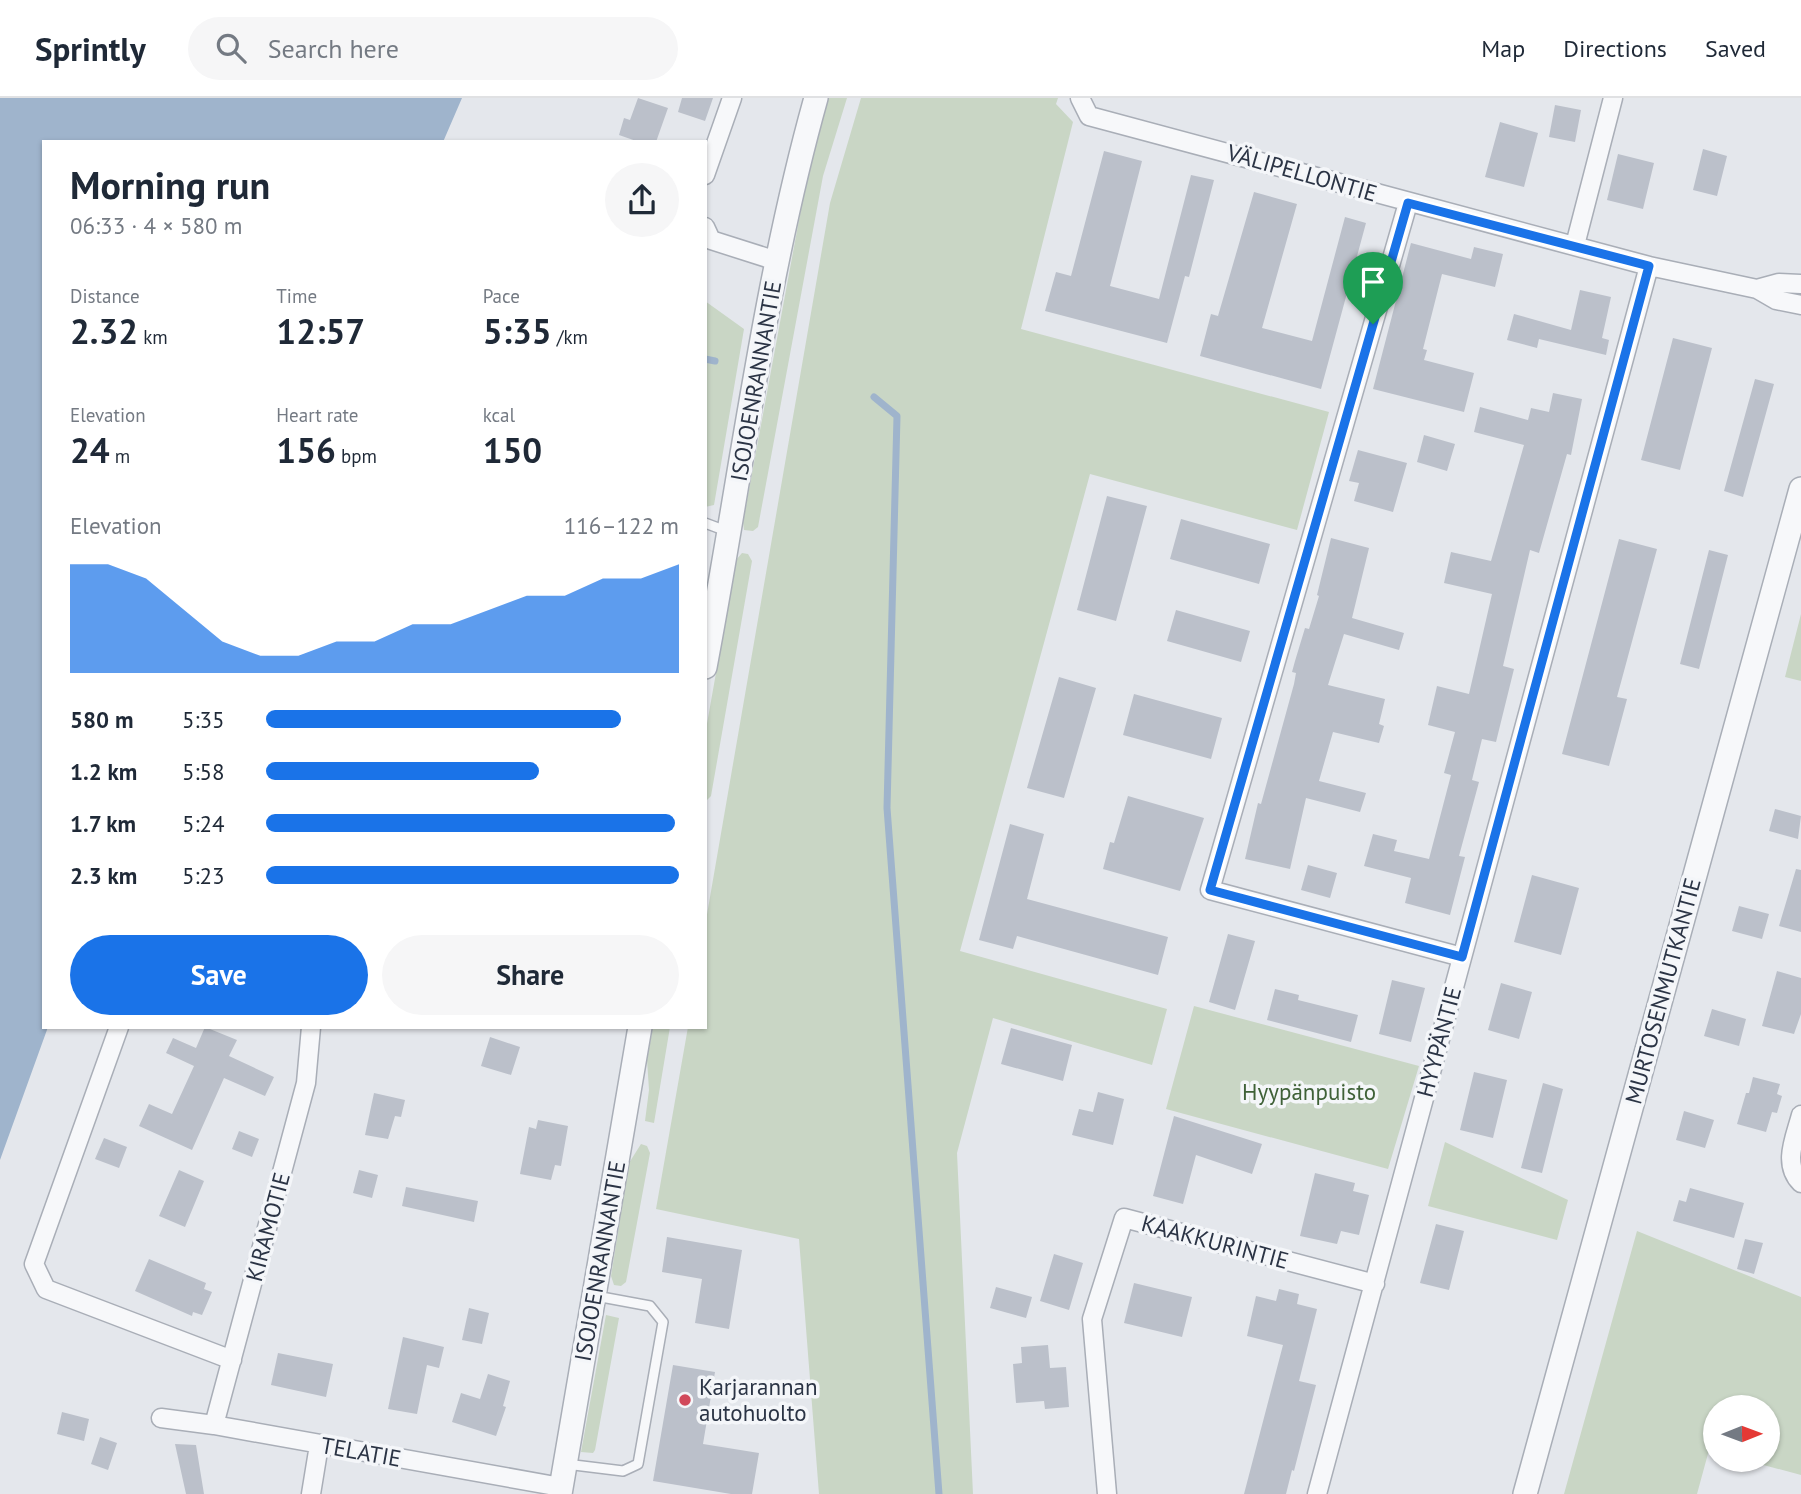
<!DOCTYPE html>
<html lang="en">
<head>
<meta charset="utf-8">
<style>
  body { margin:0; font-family:"PT Sans",sans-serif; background:#f6f6f7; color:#1f2937; height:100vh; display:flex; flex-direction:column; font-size:26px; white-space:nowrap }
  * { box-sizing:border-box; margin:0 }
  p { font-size:23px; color:#747a83 }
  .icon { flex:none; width:38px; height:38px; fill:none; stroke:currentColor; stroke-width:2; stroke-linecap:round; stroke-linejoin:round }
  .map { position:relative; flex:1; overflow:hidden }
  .side { position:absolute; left:42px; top:42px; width:665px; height:889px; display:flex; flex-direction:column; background:#fff; border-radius:0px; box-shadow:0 2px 5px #0004 }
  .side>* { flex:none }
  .needle { width:46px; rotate:89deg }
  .controls { position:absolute; left:1703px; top:1297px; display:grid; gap:14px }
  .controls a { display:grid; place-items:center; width:77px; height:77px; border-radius:50%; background:#fff; box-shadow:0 2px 5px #0004; font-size:35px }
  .pin { position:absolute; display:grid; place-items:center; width:60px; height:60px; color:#fff; margin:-72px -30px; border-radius:50% 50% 50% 0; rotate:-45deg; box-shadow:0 0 7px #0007 }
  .pin .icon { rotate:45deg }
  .round { display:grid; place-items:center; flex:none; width:74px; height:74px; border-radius:37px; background:#f6f6f7 }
  .summary { display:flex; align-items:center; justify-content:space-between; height:119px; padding:0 28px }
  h1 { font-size:38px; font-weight:600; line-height:52px }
  .metrics { display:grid; grid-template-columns:repeat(3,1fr); gap:10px; height:119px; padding:7px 28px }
  .metrics div { display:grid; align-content:center }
  .metrics b { font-size:35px; font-weight:600 }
  .metrics small { font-size:19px; font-weight:400 }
  .metrics p { font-size:19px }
  .chart { height:196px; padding:14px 28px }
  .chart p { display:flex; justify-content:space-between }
  .chart svg { width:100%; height:126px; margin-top:7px; fill:#1a73e8; opacity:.7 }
  .primary-button { display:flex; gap:14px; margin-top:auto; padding:14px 28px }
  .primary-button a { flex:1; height:80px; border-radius:42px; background:#1a73e8; color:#fff; font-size:28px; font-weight:600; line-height:80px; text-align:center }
  .primary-button a+a { background:#f6f6f7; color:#1f2937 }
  ul { padding:0 28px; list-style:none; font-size:23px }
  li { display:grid; grid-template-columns:112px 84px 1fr; align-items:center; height:52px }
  li i { height:18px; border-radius:9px; background:#1a73e8 }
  header { display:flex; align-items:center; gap:42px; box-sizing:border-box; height:98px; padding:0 35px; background:#fff; border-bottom:2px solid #e0e1e3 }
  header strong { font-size:33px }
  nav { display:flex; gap:38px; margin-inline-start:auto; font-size:24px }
  .search { width:490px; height:63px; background:#f6f6f7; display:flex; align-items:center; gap:18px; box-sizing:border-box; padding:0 24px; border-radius:38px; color:#747a83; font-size:26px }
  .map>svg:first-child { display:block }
</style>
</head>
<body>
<header>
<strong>Sprintly</strong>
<div class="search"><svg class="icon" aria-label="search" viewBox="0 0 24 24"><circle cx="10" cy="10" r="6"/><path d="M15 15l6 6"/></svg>Search here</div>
<nav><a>Map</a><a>Directions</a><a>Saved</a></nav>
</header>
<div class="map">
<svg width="1801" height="1396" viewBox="0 0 1801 1396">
  <rect width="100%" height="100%" fill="#e4e7ec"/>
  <path fill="#c9d6c5" d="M828,0H847L823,78L758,429L753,433L744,432L743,424L809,68Z
    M861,0H1058L1056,6L1073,24L1021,231L1329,314L1297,432L1090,376L960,853L1167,911L1152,967L993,920L957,1055L973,1396H819L799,1141L656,1111L688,929H705V828L830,105Z
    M705,203L744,231L714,407L705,409Z
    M742,455L748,456L752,463L711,698L705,704V637L736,462Z
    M1801,516V583L1785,579Z
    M1194,908L1419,968L1388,1071L1166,1011Z
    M653,929H670L654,1025L645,1023L649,992L647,962Z
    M1445,1044L1568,1102L1557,1142L1428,1108Z
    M641,1046L647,1048L650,1055L626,1184L621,1188L614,1187L611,1178L629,1065Z
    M1637,1133L1801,1199V1377L1745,1362H1768V1309H1715V1353L1709,1352L1697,1396H1564Z
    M606,1217L619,1220L595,1352L593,1355L581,1354Z"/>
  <path fill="#9fb4cc" d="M0,0H462L443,44H44V929H48L0,1062Z"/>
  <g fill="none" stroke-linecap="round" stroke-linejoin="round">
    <path stroke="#9fb4cc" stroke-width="7" d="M705,261L715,263
      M874,299L897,318L887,710L939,1396"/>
  </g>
  <path fill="#bbc0ca" d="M638,0L668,10L656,44H639L619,37L624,20L630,22Z
    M682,0H713L705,23L678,14Z
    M1555,7L1581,12L1575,44L1549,39Z
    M1500,24L1538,35L1524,89L1485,79Z
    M1703,51L1727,58L1717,98L1693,92Z
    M1104,53L1142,63L1110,188L1159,201L1191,77L1214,82L1189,179L1185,178L1167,245L1045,213L1056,174L1071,178Z
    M1618,56L1654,65L1643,111L1607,102Z
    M1254,94L1297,106L1262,230L1312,243L1345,119L1366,125L1321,291L1200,258L1211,216L1218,218Z
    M1411,145L1471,161L1474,149L1503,156L1495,189L1442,176L1423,251L1427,252L1424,262L1474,275L1464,314L1373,291Z
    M1580,192L1611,199L1602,240L1609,242L1606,257L1539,241L1537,250L1507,242L1514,216L1571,232Z
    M1673,240L1712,250L1680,372L1641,362Z
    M1755,281L1774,286L1743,399L1724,393Z
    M1553,295L1582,301L1571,357L1567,356L1539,455L1530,452L1503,568L1514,571L1496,644L1482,641L1472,682L1479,684L1459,758L1465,759L1450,817L1405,805L1411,780L1364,768L1373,736L1397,742L1394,753L1429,761L1451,677L1444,675L1455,634L1428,627L1437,588L1469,596L1492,496L1444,485L1451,454L1491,463L1524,347L1474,334L1480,309L1528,322L1531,310L1549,314Z
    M1424,337L1455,346L1447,373L1417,364Z
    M1358,352L1407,365L1393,414L1354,403L1359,385L1349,383Z
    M1107,398L1147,408L1116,523L1077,512Z
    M1181,421L1270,446L1259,486L1170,461Z
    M1331,440L1369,450L1352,520L1404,535L1399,552L1344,536L1328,587L1385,601L1379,626L1384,628L1379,645L1333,634L1319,683L1366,695L1360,714L1306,700L1290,771L1245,761L1258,705L1261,706L1294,586L1296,575L1292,574L1295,563L1305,530L1309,531L1319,498L1317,497Z
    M1619,441L1657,451L1617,599L1627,601L1609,668L1562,656Z
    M1709,452L1728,457L1699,571L1680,566Z
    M1176,512L1250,533L1241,564L1167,543Z
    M1059,579L1096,590L1064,700L1027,690Z
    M1134,596L1222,620L1211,661L1123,637Z
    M1128,698L1204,720L1180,793L1103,771L1110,744L1114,745Z
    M1775,711L1801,718L1798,741L1769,733Z
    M1010,726L1044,736L1027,801L1168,839L1158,877L1017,838L1013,851L979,842Z
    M1308,767L1337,775L1330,800L1301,792Z
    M1796,771L1801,772V834L1779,828Z
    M1532,777L1579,790L1561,857L1514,844Z
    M1739,808L1769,816L1762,841L1732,833Z
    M1228,836L1255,843L1235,912L1209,904Z
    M1777,873L1801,880V916L1794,936L1762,928Z
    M1392,882L1425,890L1411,944L1379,936Z
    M1501,885L1532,894L1519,941L1488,932Z
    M1275,891L1299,897L1298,902L1358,917L1351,944L1267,922Z
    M1712,911L1746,921L1739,948L1704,938Z
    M205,929L237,942L229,958L274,979L265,998L224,980L192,1052L139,1028L149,1006L172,1016L194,968L166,955L173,940L196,950Z
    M1011,930L1072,947L1063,983L1001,966Z
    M490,939L520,949L511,977L481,968Z
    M1474,974L1507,982L1493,1040L1460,1032Z
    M1753,979L1780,986L1777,996L1782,998L1777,1015L1772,1014L1766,1034L1737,1026L1746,995H1749Z
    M1543,985L1563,991L1542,1075L1521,1070Z
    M1098,994L1124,1001L1113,1047L1072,1037L1079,1011L1093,1014Z
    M374,995L405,1002L401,1019L395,1018L388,1041L365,1037Z
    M1684,1013L1714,1022L1705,1050L1676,1042Z
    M1174,1018L1262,1046L1252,1076L1196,1057L1183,1106L1153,1098Z
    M538,1022L568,1028L561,1068L555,1067L551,1082L520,1076L529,1029L536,1031Z
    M239,1033L259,1041L252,1059L232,1051Z
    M104,1040L127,1049L119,1070L95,1061Z
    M179,1072L204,1083L185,1129L159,1118Z
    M359,1072L378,1077L372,1100L353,1095Z
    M1315,1075L1355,1085L1353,1093L1369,1097L1359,1137L1341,1133L1337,1146L1300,1138Z
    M406,1089L478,1103L474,1124L402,1108Z
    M1690,1090L1744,1105L1734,1140L1673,1123L1679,1102L1686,1104Z
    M1436,1126L1464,1133L1449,1192L1420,1185Z
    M667,1139L742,1152L729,1231L695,1225L702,1181L662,1174Z
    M1745,1141L1763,1145L1754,1176L1737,1171Z
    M1054,1156L1083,1165L1069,1212L1040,1203Z
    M149,1161L206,1185L204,1191L212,1194L202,1217L193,1214L192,1218L135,1193Z
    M1134,1185L1192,1199L1182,1239L1124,1225Z
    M996,1189L1032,1199L1026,1220L990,1210Z
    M1279,1191L1299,1196L1297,1206L1317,1211L1299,1283L1316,1287L1294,1373L1292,1372L1286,1396H1244L1283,1247L1247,1238L1256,1198L1276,1203Z
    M469,1210L489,1215L482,1246L462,1242Z
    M403,1239L444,1249L439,1270L427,1267L417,1316L388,1311Z
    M1048,1247L1050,1270L1066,1269L1069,1309L1045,1311L1044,1303L1016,1305L1013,1266L1022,1265L1021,1249Z
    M278,1255L333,1266L326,1299L271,1287Z
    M673,1267L715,1274L703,1346L759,1355L752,1396H731L653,1383Z
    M488,1276L510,1283L503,1308L506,1309L496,1338L452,1324L461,1295L480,1301Z
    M62,1314L89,1321L84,1343L57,1336Z
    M100,1339L117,1345L108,1372L91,1366Z
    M175,1346L196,1347L204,1396H186Z"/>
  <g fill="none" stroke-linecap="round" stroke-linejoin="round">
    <defs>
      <path id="service" d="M705,425L729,434
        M566,1366L623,1373L638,1366L663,1224L650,1208L596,1198"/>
      <path id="minor" d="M1080,0L1089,18L1649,168L1757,191L1776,202L1801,207
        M705,77L732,0
        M1408,105L1210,792L1462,859
        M705,129L711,142L777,163
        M1575,147L1613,0
        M1757,191L1779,185L1801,186
        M119,929L34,1166L46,1191L232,1262
        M1801,1017C1795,1040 1782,1066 1801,1085
        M161,1320L214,1327L561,1389
        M214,1327L306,985L311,929
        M311,1396L319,1347
        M1107,1396L1092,1221L1124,1120L1375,1186
        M1317,1396L1649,168"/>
      <path id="tertiary" d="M705,569C741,379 764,186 816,0
        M560,1396L640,929
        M1525,1396L1801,391"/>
    </defs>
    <use href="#service" stroke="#a9aeb7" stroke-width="12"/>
    <use href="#minor" stroke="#a9aeb7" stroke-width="21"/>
    <use href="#tertiary" stroke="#a9aeb7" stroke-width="26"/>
    <use href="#service" stroke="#f7f8fa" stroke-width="9"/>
    <use href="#minor" stroke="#f7f8fa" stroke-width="18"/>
    <use href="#tertiary" stroke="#f7f8fa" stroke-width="23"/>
  </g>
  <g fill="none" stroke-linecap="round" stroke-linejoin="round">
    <defs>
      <path id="route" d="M1408,105L1649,168L1462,859L1210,792Z"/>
    </defs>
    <use href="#route" stroke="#fff" stroke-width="14"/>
    <use href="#route" stroke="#1a73e8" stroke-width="9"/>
  </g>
  <circle fill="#d1495b" stroke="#f4f6f9" stroke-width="2.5" cx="685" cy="1302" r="7"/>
  <g text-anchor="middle" stroke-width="7" stroke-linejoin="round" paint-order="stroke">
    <g font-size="23" fill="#2b3445" stroke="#f4f6f9">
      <text transform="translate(1302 75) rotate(16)" y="8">VÄLIPELLONTIE</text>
      <text transform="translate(756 283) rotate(-80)" y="8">ISOJOENRANNANTIE</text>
      <text transform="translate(1663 893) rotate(-75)" y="8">MURTOSENMUTKANTIE</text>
      <text transform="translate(1439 944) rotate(-75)" y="8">HYYPÄNTIE</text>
      <text transform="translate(268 1129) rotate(-75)" y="8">KIRAMOTIE</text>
      <text transform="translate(1215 1144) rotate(15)" y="8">KAAKKURINTIE</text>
      <text transform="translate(600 1163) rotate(-80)" y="8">ISOJOENRANNANTIE</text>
      <text transform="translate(361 1354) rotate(10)" y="8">TELATIE</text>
    </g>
    <g font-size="23" fill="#3f6138" stroke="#f4f6f9">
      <text x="1309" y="1002">Hyypänpuisto</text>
    </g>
    <g font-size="23" fill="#2b3445" stroke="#f4f6f9" text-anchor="start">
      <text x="699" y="1297">Karjarannan<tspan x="699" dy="26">autohuolto</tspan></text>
    </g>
  </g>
</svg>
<div class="controls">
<a><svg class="needle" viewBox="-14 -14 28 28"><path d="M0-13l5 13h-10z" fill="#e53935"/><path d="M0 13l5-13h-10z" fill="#747a83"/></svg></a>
</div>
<div class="pin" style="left:1373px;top:226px;background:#1e9e55"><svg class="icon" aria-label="arrive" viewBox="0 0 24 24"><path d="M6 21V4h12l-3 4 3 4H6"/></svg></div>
<section class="side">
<div class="summary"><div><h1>Morning run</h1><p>06:33 · 4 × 580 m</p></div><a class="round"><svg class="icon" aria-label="share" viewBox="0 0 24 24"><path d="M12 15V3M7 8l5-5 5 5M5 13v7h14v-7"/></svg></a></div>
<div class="metrics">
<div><p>Distance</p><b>2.32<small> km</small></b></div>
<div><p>Time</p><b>12:57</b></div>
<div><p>Pace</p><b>5:35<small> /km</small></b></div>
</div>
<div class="metrics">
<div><p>Elevation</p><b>24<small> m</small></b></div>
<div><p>Heart rate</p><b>156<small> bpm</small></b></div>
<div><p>kcal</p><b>150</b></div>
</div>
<div class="chart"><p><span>Elevation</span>116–122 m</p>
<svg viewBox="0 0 160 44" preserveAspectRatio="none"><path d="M0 44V6L10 6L20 11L30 22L40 33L50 38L60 38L70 33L80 33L90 27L100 27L110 22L120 17L130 17L140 11L150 11L160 6V44z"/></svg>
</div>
<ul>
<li><b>580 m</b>5:35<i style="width:86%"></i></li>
<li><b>1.2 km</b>5:58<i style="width:66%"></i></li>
<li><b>1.7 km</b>5:24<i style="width:99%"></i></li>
<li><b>2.3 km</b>5:23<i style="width:100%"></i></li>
</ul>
<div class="primary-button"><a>Save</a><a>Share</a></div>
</section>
</div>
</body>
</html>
